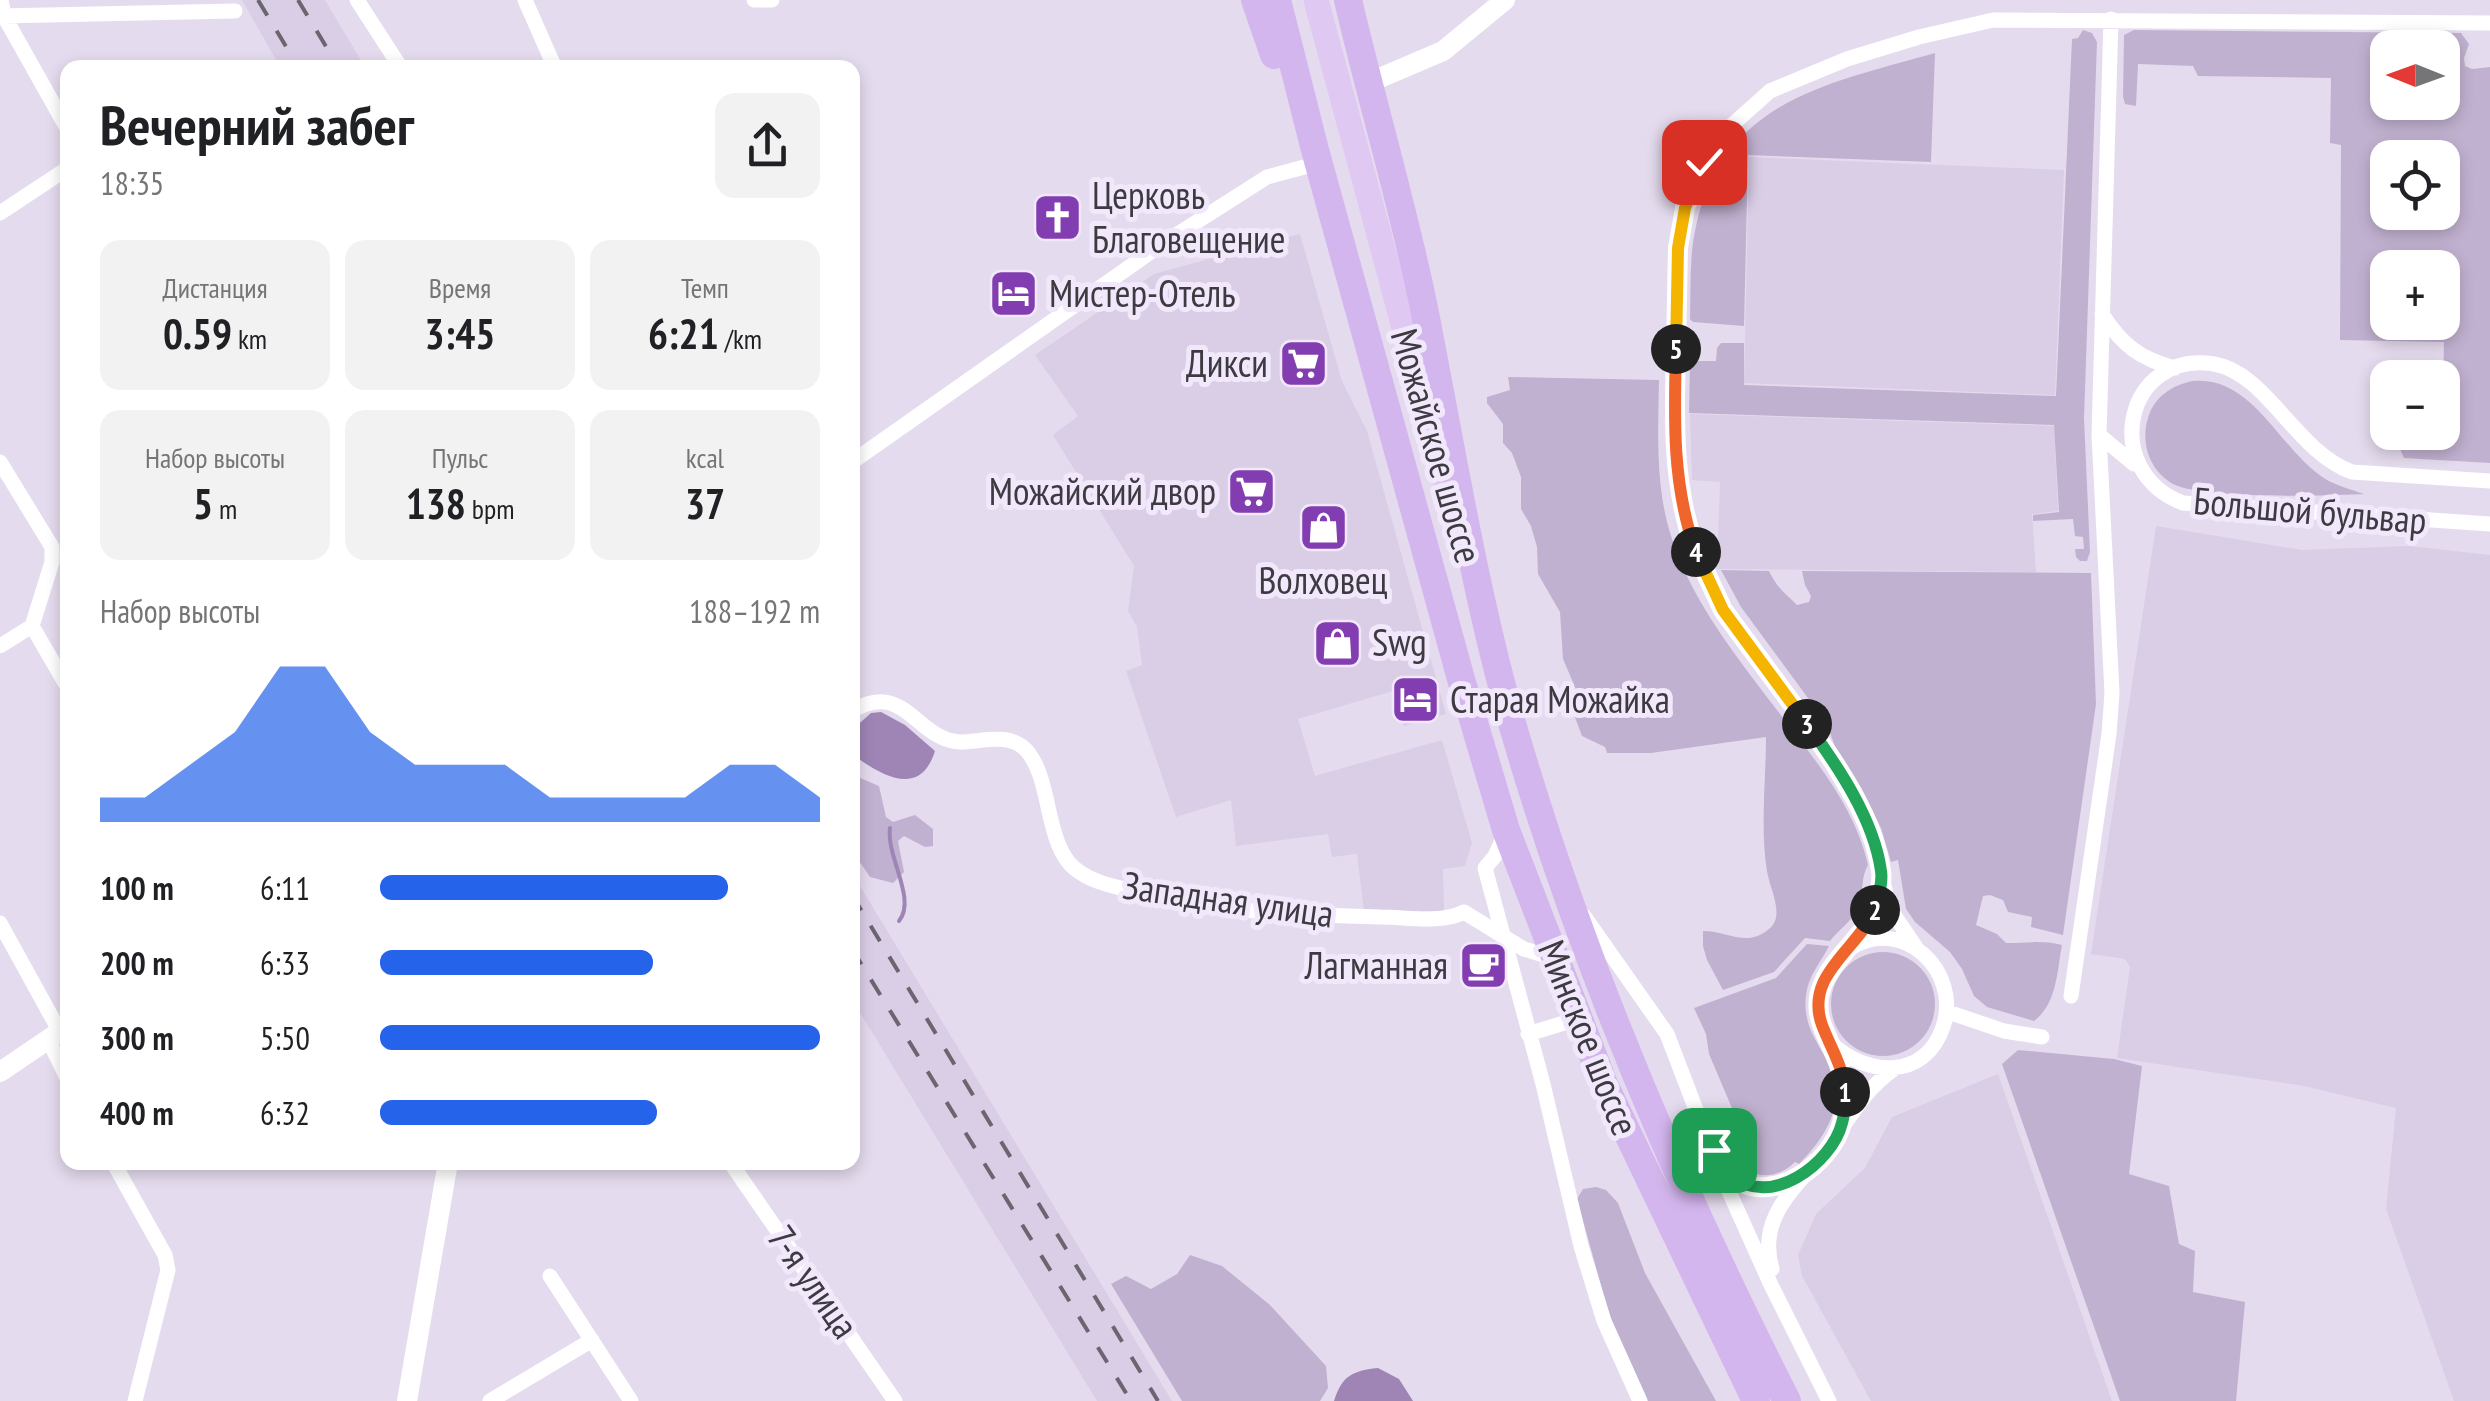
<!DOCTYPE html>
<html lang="ru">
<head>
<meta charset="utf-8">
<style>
  body { margin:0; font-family:"PT Sans Narrow",sans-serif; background:#f2f2f2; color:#202124; height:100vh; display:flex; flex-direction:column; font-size:38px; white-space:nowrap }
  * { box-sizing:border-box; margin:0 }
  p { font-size:32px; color:#757577 }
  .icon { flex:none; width:55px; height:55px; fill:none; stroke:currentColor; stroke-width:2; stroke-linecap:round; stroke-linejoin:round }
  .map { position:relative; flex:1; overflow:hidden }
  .sheet { position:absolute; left:60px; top:60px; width:800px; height:1110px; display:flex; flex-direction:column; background:#fff; border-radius:20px; box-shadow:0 5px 15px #0003 }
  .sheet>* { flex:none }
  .needle { width:65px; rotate:271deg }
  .controls { position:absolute; left:2370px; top:30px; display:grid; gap:20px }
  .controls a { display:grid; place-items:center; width:90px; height:90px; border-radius:20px; background:#fff; box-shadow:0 5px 15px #0003; font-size:50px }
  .pin { position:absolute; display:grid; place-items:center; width:85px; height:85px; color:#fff; margin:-42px; border-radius:20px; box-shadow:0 5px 15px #0006 }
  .km { position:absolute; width:50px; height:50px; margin:-25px; border-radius:50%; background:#222; color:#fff; font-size:28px; line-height:50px; text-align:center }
  .round { display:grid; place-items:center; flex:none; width:105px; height:105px; border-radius:20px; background:#f2f2f2 }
  .overview { display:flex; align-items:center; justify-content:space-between; height:170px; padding:0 40px }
  h1 { font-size:55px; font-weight:800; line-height:75px }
  .metrics { display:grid; grid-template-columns:repeat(3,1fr); gap:15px; height:170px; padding:10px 40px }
  .metrics div { display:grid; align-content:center; border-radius:20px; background:#f2f2f2; text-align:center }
  .metrics b { font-size:42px; font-weight:800 }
  .metrics small { font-size:28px; font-weight:400 }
  .metrics p { font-size:28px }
  .chart { height:280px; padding:20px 40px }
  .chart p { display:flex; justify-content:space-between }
  .chart svg { width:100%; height:180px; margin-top:10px; fill:#2563eb; opacity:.7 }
  ul { padding:0 40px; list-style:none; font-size:32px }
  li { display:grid; grid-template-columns:160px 120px 1fr; align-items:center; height:75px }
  li i { height:25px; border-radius:12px; background:#2563eb }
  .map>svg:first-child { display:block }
</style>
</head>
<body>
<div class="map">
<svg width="2490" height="1401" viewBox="0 0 2490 1401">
  <rect width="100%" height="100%" fill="#e5dbee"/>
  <path fill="#dacde6" d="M242,0H325L365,67H280Z
    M1749,157L2064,170L2055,395L1744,383Z
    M1300,234L1342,381L1367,431L1446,714L1404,726L1393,691L1298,719L1315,776L1442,740L1472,843L1465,866L1443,869L1444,911H1364L1357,854L1332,857L1328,834L1236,846L1231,800L1176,817L1126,671L1142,665L1137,627L1128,611L1134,566L1053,435L1078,416L1035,355L1154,274Z
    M1690,414L2054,426L2058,511L2032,514L2036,572L1717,569L1720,482L1692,480Z
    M2156,526L2302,550L2409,546L2490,555V1401H2454L2386,1209L2396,1108L2304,1086L2117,1058L2130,967L2125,959L2091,954Z
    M853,873L860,886L1172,1401H1097L853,1001Z
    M1998,1074L2112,1401H1871L1802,1276L1798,1255L1816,1214L1865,1168L1892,1117Z"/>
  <path fill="#c1b1d0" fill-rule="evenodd" d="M2083,30L2092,33L2097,42L2084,418L2090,552L2087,561H2080L2076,557L2075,549H2084L2083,537L2075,536L2073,519L2033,521V515L2059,512L2054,425L1689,413L1690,361H1716L1717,348L1721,343H1744V385L2056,396L2072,39L2078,38Z
    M2134,30L2461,33L2469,44L2464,58L2465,66L2472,69L2490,67V463L2404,458L2400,449L2401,433L2442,432L2444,342L2340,340L2341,145L2330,143L2331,78L2198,76L2193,66L2138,64L2136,106L2125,104L2123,97L2124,35ZM2388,48H2442V102H2388ZM2388,158H2442V212H2388ZM2388,268H2442V322H2388Z
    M1935,53L1931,162L1748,155L1744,326L1693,322L1690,319C1691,288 1689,256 1696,226C1723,100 1830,83 1935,53Z
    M1508,377L1659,380C1658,433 1655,488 1672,539C1693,604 1740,661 1780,714C1816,761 1855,807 1868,865C1860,879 1864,893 1858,907C1853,921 1838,930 1830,941L1805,938L1774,972L1723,990L1707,960L1703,946V931C1728,931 1747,948 1769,929C1786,916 1769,887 1767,871C1760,828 1766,780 1766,737L1651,753H1607L1605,747L1582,736L1573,712L1578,694L1563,659L1560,612L1538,574L1537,547L1531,526L1521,509V477L1512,453L1503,443V424L1487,403V397L1510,390Z
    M2193,381C2251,375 2279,447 2321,476C2333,485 2350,489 2364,494C2327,496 2201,499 2173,484C2150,471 2140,443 2148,418C2154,397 2172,385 2193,381Z
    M1721,570L1769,571C1778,589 1783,591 1797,605L1809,602L1811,596L1805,585L1802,571L2091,573L2096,704L2063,935L2031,927L2032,917L2008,912L2003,900L1990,895L1983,896L1976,925L1997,934L2006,943C2027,943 2042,940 2062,945C2057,971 2057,1004 2034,1021L1987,1007L1974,996L1962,969L1950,952L1915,922L1906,909L1898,860L1891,862L1881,828L1861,788L1835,747L1827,724L1741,607Z
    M853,775L879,786L886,817L893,822L915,815L933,829V846L925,847L904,836L898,841L904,872L893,883L870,877L853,852Z
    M1807,944L1829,946C1821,962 1808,976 1806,995C1803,1023 1814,1037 1827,1060C1849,1099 1828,1135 1799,1164L1795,1162C1782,1175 1763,1180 1748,1170L1749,1163L1754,1160L1709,1054L1706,1034L1694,1008L1776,978Z
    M1831 1004a52 52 0 1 1 104 0a52 52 0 1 1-104 0Z
    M2018,1050L2114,1059L2142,1066L2129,1174L2169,1186L2179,1244L2195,1251L2193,1292L2245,1302L2236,1401H2120L2002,1064Z
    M1596,1187L1606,1190L1618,1203L1645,1273L1716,1401H1648L1643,1394L1609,1314L1577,1199L1583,1189Z
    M1190,1255L1222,1266L1270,1305L1326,1366L1328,1388L1320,1401H1182L1111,1284L1126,1276L1151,1289L1177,1274Z"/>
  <path fill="#9e85b5" d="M881,712L905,725L935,751C920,799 881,775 853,755V729L871,713Z
    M1378,1368L1399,1379L1413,1401H1334C1342,1377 1350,1371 1378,1368Z"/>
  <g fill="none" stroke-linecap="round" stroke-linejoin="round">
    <path stroke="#9e85b5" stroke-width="4" d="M890,828C886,857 917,899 899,921"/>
    <path stroke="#fff" stroke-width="15" d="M1,0L4,16L68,130
      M357,0L401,68
      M525,0L555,68
      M754,0H772
      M0,16L235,11
      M0,213L68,168
      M2102,314C2122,345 2140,359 2175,368
      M2099,435L2134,464
      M0,462L52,547V562L32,626L68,688
      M852,462L1162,244L1267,177L1319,163
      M2490,481L2352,472C2295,451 2267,373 2214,364C2125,350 2099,471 2183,503L2490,524
      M0,646L32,626
      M852,711C905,679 916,740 960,742C981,742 1010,732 1026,750C1054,780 1043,851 1081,873C1096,883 1114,886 1131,891C1213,912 1298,915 1381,917C1407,917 1441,924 1464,912L1524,949L1553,958
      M1505,834L1495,856L1485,868L1543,1084L1581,1246L1604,1321L1640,1401
      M1584,916L1667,1034L1718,1167L1771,1285L1829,1401
      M0,923L60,1032
      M1854,945L1875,909L1880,884
      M1917,949L1890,909L1871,836L1859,810L1821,745L1723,610L1687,526L1675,464L1678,248L1685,208L1705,161L1732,125L1770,91L1847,59L1919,37L1993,20L2490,23
      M2071,996L2109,734L2112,693L2099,435L2111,19
      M1948,1012L2004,1031L2042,1037
      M1528,1034L1577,1019
      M48,1039L68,1080
      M1831,1043C1865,1076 1925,1081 1943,1027C1962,971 1902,914 1849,949C1826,965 1813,995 1821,1023C1825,1038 1836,1050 1841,1065C1847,1085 1844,1105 1842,1125
      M113,1162L165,1255L168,1270L135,1401
      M730,1162L895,1401
      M1722,1162C1742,1191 1766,1189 1797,1180
      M1772,1269C1755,1211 1805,1182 1833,1141C1852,1113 1866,1089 1894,1069
      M550,1276L631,1401
      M490,1401L592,1340"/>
    <path stroke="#fff" stroke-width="20" d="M1368,83L1443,51L1505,0
      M0,1072L68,1026
      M407,1401L448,1162"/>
    <path stroke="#dfc8f2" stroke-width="25" d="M1316,0L1446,484"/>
    <path stroke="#d4b6ee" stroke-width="28" d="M1255,0L1274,55
      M1277,0L1315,150L1461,679L1506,830L1604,1084L1756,1401
      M1348,0C1372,103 1403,205 1424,308C1452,450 1474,591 1514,730C1582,963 1677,1185 1787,1401"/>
    <path stroke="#6b656f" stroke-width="4" stroke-dasharray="18 18" stroke-linecap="butt" d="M258,0L299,68
      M298,0L339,68
      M852,895L1158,1401
      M852,949L1131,1401"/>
  </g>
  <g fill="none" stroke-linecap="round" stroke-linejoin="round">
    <defs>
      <path id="split-1" d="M1714,1150C1720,1158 1725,1169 1732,1176C1771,1209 1832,1163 1842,1123C1845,1113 1845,1101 1845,1092"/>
      <path id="split-2" d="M1845,1092C1843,1065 1831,1049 1822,1025C1804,975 1857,950 1875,910"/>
      <path id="split-3" d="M1807,724C1837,765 1874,819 1881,871C1883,883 1878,898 1875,910"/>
      <path id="split-4" d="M1696,552L1723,610L1807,724"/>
      <path id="split-5" d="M1676,349C1674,418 1672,486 1696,552"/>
      <path id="split-6" d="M1676,349L1678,248L1685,208L1704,162"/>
    </defs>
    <use href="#split-1" stroke="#fff" stroke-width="20"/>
    <use href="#split-2" stroke="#fff" stroke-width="20"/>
    <use href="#split-3" stroke="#fff" stroke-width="20"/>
    <use href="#split-4" stroke="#fff" stroke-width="20"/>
    <use href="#split-5" stroke="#fff" stroke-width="20"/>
    <use href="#split-6" stroke="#fff" stroke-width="20"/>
    <use href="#split-1" stroke="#22a559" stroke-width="12"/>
    <use href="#split-2" stroke="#f0652b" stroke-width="12"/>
    <use href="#split-3" stroke="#22a559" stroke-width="12"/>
    <use href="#split-4" stroke="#f5b400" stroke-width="12"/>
    <use href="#split-5" stroke="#f0652b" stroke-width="12"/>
    <use href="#split-6" stroke="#f5b400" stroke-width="12"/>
  </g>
  <defs>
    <symbol id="church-square" viewBox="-11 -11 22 22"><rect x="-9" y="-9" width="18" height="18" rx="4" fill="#823eb1" stroke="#f2e8fb"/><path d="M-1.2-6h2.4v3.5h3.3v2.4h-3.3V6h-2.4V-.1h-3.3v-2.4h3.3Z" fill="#fff"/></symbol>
    <symbol id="hotel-square" viewBox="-11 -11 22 22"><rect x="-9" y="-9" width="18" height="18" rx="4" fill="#823eb1" stroke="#f2e8fb"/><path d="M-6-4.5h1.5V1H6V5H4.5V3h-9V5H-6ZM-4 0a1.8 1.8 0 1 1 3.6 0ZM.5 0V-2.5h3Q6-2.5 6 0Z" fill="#fff"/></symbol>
    <symbol id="supermarket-square" viewBox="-11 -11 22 22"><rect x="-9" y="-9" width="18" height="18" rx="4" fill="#823eb1" stroke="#f2e8fb"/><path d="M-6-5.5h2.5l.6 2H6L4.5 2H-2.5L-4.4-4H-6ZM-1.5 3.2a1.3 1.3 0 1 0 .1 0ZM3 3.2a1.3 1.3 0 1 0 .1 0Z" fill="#fff"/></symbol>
    <symbol id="shop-square" viewBox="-11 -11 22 22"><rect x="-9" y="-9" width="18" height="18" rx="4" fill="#823eb1" stroke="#f2e8fb"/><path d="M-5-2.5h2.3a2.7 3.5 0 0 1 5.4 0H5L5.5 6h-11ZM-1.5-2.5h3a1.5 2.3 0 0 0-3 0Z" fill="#fff"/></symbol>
    <symbol id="cafe-square" viewBox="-11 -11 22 22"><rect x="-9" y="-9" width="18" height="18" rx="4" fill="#823eb1" stroke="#f2e8fb"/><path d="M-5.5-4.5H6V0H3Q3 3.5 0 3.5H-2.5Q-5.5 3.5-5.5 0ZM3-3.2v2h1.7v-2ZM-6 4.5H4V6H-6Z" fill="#fff"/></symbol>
  </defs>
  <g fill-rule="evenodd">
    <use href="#church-square" x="1030" y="190" width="55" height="55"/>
    <use href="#hotel-square" x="986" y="266" width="55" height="55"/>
    <use href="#supermarket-square" x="1276" y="336" width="55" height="55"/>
    <use href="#supermarket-square" x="1224" y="464" width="55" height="55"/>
    <use href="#shop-square" x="1296" y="500" width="55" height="55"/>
    <use href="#shop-square" x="1310" y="616" width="55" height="55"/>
    <use href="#hotel-square" x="1388" y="672" width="55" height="55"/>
    <use href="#cafe-square" x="1456" y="938" width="55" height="55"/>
  </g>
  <g text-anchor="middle" stroke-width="10" stroke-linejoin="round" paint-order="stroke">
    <g font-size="38" fill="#3e3a41" stroke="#f2e8fb" text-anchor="start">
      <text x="1092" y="209">Церковь<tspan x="1092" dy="44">Благовещение</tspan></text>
      <text x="1049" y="307">Мистер-Отель</text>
      <text x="1268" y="377" text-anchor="end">Дикси</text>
      <text x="1216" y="505" text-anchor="end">Можайский двор</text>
      <text x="1323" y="594" text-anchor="middle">Волховец</text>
      <text x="1372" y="656">Swg</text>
      <text x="1450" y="713">Старая Можайка</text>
      <text x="1448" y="979" text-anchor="end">Лагманная</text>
    </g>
    <g font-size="38" fill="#3e3a41" stroke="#f2e8fb">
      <text transform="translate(1436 446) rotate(74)" y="13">Можайское шоссе</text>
      <text transform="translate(2310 511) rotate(5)" y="13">Большой бульвар</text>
      <text transform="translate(1228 900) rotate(8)" y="13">Западная улица</text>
      <text transform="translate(1588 1038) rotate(68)" y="13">Минское шоссе</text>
      <text transform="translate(813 1282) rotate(55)" y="13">7-я улица</text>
    </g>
  </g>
</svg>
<div class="controls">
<a><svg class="needle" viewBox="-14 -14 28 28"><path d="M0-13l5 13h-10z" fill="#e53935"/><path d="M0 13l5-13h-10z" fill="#757577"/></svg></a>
<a><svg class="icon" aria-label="locate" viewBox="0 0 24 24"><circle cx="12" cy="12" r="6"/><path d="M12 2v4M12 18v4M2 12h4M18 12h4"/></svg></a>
<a>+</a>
<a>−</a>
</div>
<div class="pin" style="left:1714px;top:1150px;background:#1e9e55"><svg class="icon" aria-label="arrive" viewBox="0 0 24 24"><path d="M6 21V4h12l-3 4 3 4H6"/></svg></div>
<div class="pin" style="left:1704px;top:162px;background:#d93025"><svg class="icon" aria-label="check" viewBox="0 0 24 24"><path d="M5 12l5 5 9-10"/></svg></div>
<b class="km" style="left:1845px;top:1092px">1</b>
<b class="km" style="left:1875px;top:910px">2</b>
<b class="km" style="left:1807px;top:724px">3</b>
<b class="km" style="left:1696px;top:552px">4</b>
<b class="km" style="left:1676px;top:349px">5</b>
<section class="sheet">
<div class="overview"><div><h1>Вечерний забег</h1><p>18:35</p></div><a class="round"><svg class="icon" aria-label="share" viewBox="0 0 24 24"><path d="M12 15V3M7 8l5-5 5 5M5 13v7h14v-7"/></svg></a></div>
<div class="metrics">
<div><p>Дистанция</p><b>0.59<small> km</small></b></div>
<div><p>Время</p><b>3:45</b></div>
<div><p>Темп</p><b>6:21<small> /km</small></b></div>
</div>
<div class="metrics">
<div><p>Набор высоты</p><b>5<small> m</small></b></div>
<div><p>Пульс</p><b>138<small> bpm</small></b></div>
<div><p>kcal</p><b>37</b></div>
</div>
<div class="chart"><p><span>Набор высоты</span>188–192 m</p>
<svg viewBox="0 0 160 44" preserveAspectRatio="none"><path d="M0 44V38L10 38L20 30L30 22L40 6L50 6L60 22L70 30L80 30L90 30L100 38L110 38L120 38L130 38L140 30L150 30L160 38V44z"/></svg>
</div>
<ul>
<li><b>100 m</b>6:11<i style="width:79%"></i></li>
<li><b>200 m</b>6:33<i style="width:62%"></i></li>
<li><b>300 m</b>5:50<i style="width:100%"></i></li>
<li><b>400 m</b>6:32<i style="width:63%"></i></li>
</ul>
</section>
</div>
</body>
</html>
